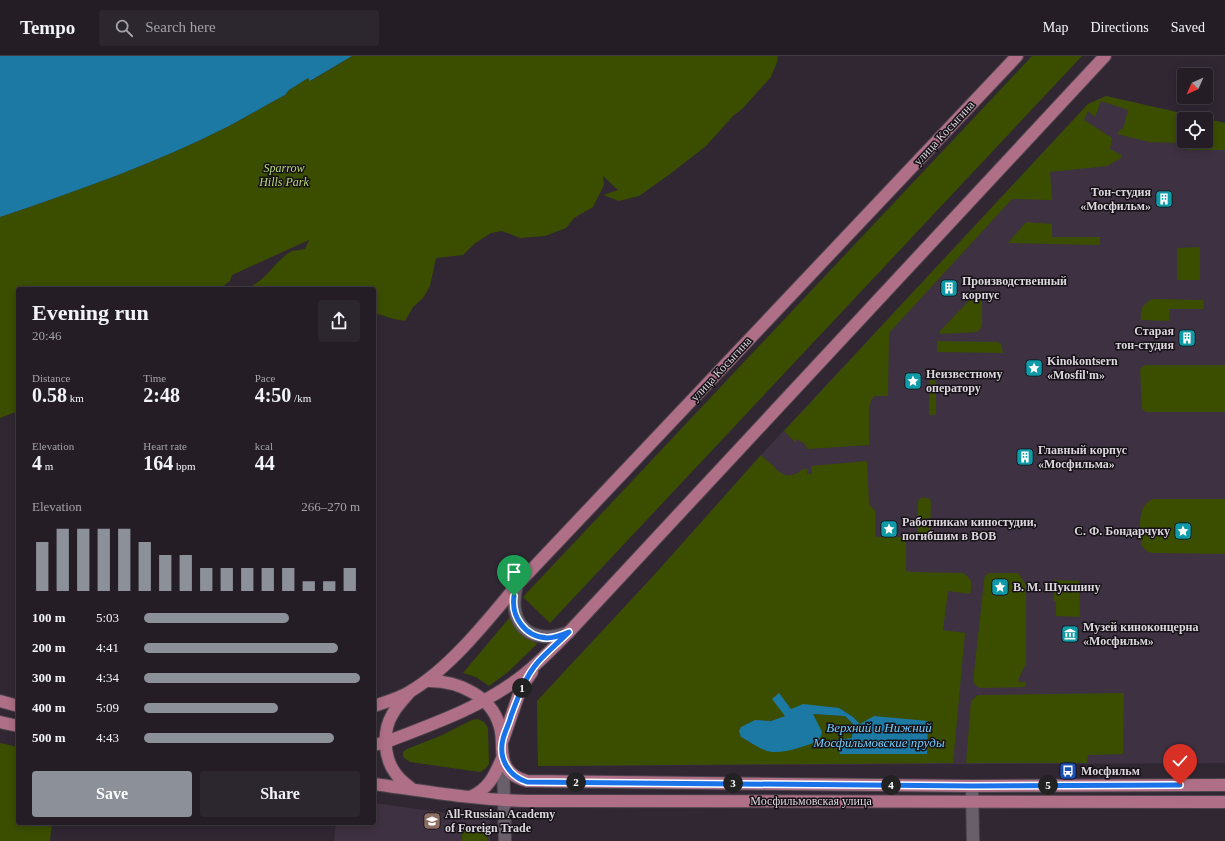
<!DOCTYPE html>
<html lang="en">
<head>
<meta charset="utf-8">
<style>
  body { margin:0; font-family:"Times New Roman",serif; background:#2c262e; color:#f1f3f6; height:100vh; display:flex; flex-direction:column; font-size:15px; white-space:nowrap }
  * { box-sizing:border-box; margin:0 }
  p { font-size:13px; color:#a3a2a7 }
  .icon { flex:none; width:22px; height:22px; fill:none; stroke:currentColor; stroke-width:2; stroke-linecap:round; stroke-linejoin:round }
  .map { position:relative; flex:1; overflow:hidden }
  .drawer { position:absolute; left:16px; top:231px; width:360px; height:538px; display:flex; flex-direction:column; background:#241d26; border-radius:4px; box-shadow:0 2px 10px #0003,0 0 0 1px #413b43 }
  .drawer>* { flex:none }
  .needle { width:26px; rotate:225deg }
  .tools { position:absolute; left:1177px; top:12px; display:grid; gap:8px }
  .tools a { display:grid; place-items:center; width:36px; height:36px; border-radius:4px; background:#241d26; box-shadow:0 2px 10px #0003,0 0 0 1px #413b43; font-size:20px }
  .pin { position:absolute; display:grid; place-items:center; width:34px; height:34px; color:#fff; margin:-41px -17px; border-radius:50% 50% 50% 0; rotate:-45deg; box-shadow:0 0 4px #0007 }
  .pin .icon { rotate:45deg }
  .km { position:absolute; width:20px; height:20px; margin:-10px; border-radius:50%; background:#222; color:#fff; font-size:11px; line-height:20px; text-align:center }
  .round { display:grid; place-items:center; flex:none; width:42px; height:42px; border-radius:4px; background:#2c262e }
  .headline { display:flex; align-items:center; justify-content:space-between; height:68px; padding:0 16px }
  h1 { font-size:22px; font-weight:700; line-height:30px }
  .figures { display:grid; grid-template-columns:repeat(3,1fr); gap:6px; height:68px; padding:4px 16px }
  .figures div { display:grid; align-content:center }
  .figures b { font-size:20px; font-weight:700 }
  .figures small { font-size:11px; font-weight:400 }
  .figures p { font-size:11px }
  .chart { height:112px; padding:8px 16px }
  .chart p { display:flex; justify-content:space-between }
  .chart svg { width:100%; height:72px; margin-top:4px; stroke:#8c9099; stroke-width:6 }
  .action { display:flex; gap:8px; margin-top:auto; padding:8px 16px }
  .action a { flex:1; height:46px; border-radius:4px; background:#8c9099; color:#fff; font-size:16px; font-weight:700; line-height:46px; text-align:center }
  .action a+a { background:#2c262e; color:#f1f3f6 }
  ul { padding:0 16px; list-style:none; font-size:13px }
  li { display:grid; grid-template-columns:64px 48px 1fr; align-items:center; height:30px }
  li i { height:10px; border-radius:5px; background:#8c9099 }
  header { display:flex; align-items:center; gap:24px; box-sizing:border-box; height:56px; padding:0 20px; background:#241d26; border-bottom:1px solid #413b43 }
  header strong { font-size:19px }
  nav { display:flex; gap:22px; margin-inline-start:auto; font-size:14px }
  .search { width:280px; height:36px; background:#2c262e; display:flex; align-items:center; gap:10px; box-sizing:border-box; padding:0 14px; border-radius:4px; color:#a3a2a7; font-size:15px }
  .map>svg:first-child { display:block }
</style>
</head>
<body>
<header>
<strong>Tempo</strong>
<div class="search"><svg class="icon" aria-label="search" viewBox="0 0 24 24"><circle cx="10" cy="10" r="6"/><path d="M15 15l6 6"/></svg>Search here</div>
<nav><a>Map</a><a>Directions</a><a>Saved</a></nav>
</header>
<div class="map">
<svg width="1225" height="785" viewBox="0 0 1225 785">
  <rect width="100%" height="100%" fill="#302732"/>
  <path fill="#3e3141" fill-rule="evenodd" d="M1106,40L1225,67V707L538,710L537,645L656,517L761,399L1088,48ZM1184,63H1206V85H1184Z
    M374,747L490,763V785H334L336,767H374Z"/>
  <path fill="#3b4e00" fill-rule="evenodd" d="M352,0H778L777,6L771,21L742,53L733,60L706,90L670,118L639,140L619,145L603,139L618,134L603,120L604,129L593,151L574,162L566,172L545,180L520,182L502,175L491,177L474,188L463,199L436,202L430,230L423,242L413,251L405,265L394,263L374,257V233H243C267,227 273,205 292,195C296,194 301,194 305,193L309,184L232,219L230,225L219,233H18V355L0,362V161C77,135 156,107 229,70C248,60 266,49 285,39L289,34L308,22L311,25Z
    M1032,0H1082L550,567L523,541Z
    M1106,40L1225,67V94H1189L1178,87L1149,86L1117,78L1124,70L1128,54L1101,45L1095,61L1088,55L1084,64L1112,82L1110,93L1121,99V102L1107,110L1050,116L1052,144L1012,143L889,277L888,340H874L871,345L869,351V389L808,393L804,387L796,383V387L784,375L1088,48ZM1184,63H1206V85H1184Z
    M1026,166L1052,168V181H1100V189L1008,187Z
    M1200,191V224H1177V192Z
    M978,235L982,236V268L981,272L977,276L940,278V275Z
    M1152,243L1203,244L1204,253H1170L1169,265L1141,264C1140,253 1142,249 1152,243Z
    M937,285L997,286L1001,288L1003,297L937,296Z
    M1146,309H1225V356H1146L1142,353L1140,314L1143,310Z
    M929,324H936V359H929Z
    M761,399L773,410L772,407C778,420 792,424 803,413H807V418H812L811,410L867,405L869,448L875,455V481H906V515L911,516L963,517C973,524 972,527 970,538L948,535L943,574L965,577L953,707L538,710L537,645L656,517ZM839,652L853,661L860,668L928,665L927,698H840L852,682L853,668L845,660L813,658L771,696L756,690L741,681L755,664L771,665L785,660Z
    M921,442H929L931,446L930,477L926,480L919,479L917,475L918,445Z
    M1153,443H1225V498L1153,497L1148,496L1141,489C1141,473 1135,451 1153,443Z
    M989,517H1018L1026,529V607L1018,624L1020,626H1026L1025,631L981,632L976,630L973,626L984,525L985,520Z
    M1054,524L1079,525L1080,561L1056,560V545H1054Z
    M510,561L516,570L537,588L508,616L489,630L476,621L463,617Z
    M1124,637L1123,698L1088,699L1087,707H966L971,645L978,639Z
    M478,663L484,666L488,672L489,707C487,712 484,714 480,716L410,706L403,701V696L407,693L440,680L472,664Z
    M0,687L18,691V767H52L50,785H0Z
    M462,770H487V785H462Z"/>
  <path fill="#1c79a3" d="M0,0H352L310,25L308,22L289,34L285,39C266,49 248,60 229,70C156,107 77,135 0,161Z
    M779,637L791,653L803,648L839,652L853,661L860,668L874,660L928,665L927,698H840L835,684L852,682L853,668L845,660L813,658L822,676L819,685C804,690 788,697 772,696C762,695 750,686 741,681L739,675L741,671L755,664L771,665L785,660L772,643Z"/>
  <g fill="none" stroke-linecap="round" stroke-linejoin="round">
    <defs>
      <path id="minor" d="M517,529C506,568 531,591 569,576
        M503,702L505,785
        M972,730L973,785"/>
      <path id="major" d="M426,625C459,624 495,641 501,676C503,688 500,702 507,712C512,720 519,723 527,725L972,730L1225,729
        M409,637C403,644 396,651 392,659C382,676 384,703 396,718C400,724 406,728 412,733
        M0,645L18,650
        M374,650C386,646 400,642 411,635C451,611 487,565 517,529L1017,0
        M0,666L18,670
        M503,684L521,632L532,616
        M374,689L386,686C433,668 482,651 522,620C539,607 554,591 569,576L1105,0
        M374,728C424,735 476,744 527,745L1225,746
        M470,741C489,733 495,719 503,700"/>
    </defs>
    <use href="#minor" stroke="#4b444c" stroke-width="14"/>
    <use href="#major" stroke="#4b444c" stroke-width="14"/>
    <use href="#minor" stroke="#695f6b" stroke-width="12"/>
    <use href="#major" stroke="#af6f86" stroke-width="12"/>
  </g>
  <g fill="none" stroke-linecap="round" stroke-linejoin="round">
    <defs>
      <path id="route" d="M514,540C511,561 525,581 547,582C555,582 562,579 569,576C559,586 548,595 538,606C525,621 518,641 511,660C509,668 505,675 503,683C498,703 509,720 527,726L972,730L1180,729"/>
    </defs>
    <use href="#route" stroke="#fff" stroke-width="8"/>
    <use href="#route" stroke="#1a73e8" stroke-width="5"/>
  </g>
  <defs>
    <symbol id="building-square" viewBox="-11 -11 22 22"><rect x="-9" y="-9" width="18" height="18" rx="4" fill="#0f9aa8" stroke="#151116"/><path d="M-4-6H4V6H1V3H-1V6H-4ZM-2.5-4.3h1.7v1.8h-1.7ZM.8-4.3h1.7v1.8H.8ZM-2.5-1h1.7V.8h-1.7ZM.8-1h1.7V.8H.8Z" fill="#fff"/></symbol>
    <symbol id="sight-square" viewBox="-11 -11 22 22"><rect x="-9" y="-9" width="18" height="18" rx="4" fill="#0f9aa8" stroke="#151116"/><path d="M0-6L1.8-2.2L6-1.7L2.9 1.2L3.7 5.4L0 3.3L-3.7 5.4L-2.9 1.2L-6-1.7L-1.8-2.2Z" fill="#fff"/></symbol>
    <symbol id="museum-square" viewBox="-11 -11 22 22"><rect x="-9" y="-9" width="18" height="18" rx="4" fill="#0f9aa8" stroke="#151116"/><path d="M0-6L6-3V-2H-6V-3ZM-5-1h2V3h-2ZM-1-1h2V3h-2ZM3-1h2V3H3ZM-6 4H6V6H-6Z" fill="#fff"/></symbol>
    <symbol id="bus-square" viewBox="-11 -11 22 22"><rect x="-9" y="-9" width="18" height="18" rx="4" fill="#1a4fb4" stroke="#151116"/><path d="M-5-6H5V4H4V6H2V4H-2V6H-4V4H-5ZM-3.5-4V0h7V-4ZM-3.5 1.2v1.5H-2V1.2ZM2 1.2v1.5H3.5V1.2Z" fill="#fff"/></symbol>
    <symbol id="university-square" viewBox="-11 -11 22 22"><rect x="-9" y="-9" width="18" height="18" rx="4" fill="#8d6e63" stroke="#151116"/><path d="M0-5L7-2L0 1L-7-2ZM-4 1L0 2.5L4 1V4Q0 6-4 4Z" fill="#fff"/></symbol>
  </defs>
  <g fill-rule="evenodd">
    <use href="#building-square" x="1154" y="133" width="20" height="20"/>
    <use href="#building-square" x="939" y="222" width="20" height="20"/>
    <use href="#building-square" x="1177" y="272" width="20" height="20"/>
    <use href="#sight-square" x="1024" y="302" width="20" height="20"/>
    <use href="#sight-square" x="903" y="315" width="20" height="20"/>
    <use href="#building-square" x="1015" y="391" width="20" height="20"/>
    <use href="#sight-square" x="879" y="463" width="20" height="20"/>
    <use href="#sight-square" x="1173" y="465" width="20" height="20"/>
    <use href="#sight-square" x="990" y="521" width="20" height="20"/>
    <use href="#museum-square" x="1060" y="568" width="20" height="20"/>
    <use href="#bus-square" x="1058" y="705" width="20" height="20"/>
    <use href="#university-square" x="422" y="755" width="20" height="20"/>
  </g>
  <g text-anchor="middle" stroke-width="3" stroke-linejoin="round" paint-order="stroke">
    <g font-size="12" fill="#ddd7de" stroke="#151116">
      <text transform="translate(944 77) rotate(-47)" y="4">улица Косыгина</text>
      <text transform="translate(721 313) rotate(-47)" y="4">улица Косыгина</text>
      <text x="811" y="749">Мосфильмовская улица</text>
    </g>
    <g font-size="12" font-style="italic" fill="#badb76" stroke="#151116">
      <text x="284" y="116">Sparrow<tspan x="284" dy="14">Hills Park</tspan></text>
    </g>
    <g font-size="12" font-weight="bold" fill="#ddd7de" stroke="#151116" text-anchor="start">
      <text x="1151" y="140" text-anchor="end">Тон-студия<tspan x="1151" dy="14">«Мосфильм»</tspan></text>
      <text x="962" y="229">Производственный<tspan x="962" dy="14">корпус</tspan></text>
      <text x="1174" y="279" text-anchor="end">Старая<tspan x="1174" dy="14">тон-студия</tspan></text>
      <text x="1047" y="309">Kinokontsern<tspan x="1047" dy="14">«Mosfil'm»</tspan></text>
      <text x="926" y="322">Неизвестному<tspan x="926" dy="14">оператору</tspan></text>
      <text x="1038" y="398">Главный корпус<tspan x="1038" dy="14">«Мосфильма»</tspan></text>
      <text x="902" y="470">Работникам киностудии,<tspan x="902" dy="14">погибшим в ВОВ</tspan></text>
      <text x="1170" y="479" text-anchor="end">С. Ф. Бондарчуку</text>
      <text x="1013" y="535">В. М. Шукшину</text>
      <text x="1083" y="575">Музей киноконцерна<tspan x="1083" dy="14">«Мосфильм»</tspan></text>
      <text x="1081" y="719">Мосфильм</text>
      <text x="445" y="762">All-Russian Academy<tspan x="445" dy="14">of Foreign Trade</tspan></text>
    </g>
    <g font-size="13" font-style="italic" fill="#72caf9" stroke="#151116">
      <text x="879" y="676">Верхний и Нижний<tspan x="879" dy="15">Мосфильмовские пруды</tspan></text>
    </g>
  </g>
</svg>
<div class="tools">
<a><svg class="needle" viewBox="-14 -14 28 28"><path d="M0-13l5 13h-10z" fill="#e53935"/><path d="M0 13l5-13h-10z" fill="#a3a2a7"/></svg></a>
<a><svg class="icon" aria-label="locate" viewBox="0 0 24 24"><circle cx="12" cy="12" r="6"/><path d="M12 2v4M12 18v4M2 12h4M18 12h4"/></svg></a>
</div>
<div class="pin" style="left:514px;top:540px;background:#1e9e55"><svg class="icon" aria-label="arrive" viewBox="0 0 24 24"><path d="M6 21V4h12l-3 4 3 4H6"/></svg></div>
<div class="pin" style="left:1180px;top:729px;background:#d93025"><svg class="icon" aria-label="check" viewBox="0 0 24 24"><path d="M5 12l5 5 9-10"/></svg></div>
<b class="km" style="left:522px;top:632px">1</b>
<b class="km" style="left:576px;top:726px">2</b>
<b class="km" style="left:733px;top:727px">3</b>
<b class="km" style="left:891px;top:729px">4</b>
<b class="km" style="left:1048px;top:729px">5</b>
<section class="drawer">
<div class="headline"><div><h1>Evening run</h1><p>20:46</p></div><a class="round"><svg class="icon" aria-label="share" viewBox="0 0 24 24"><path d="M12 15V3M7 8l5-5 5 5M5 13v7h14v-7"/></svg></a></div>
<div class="figures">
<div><p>Distance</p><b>0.58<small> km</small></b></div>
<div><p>Time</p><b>2:48</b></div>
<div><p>Pace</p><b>4:50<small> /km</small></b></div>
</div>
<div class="figures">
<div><p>Elevation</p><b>4<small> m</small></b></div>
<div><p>Heart rate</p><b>164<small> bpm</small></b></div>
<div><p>kcal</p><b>44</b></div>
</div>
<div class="chart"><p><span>Elevation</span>266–270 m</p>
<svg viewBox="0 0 160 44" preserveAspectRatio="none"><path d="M5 44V14M15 44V6M25 44V6M35 44V6M45 44V6M55 44V14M65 44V22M75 44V22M85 44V30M95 44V30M105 44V30M115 44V30M125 44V30M135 44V38M145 44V38M155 44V30"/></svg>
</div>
<ul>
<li><b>100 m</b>5:03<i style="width:67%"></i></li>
<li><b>200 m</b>4:41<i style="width:90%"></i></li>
<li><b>300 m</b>4:34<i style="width:100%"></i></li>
<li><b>400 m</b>5:09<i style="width:62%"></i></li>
<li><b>500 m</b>4:43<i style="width:88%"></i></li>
</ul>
<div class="action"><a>Save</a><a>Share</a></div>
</section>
</div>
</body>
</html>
